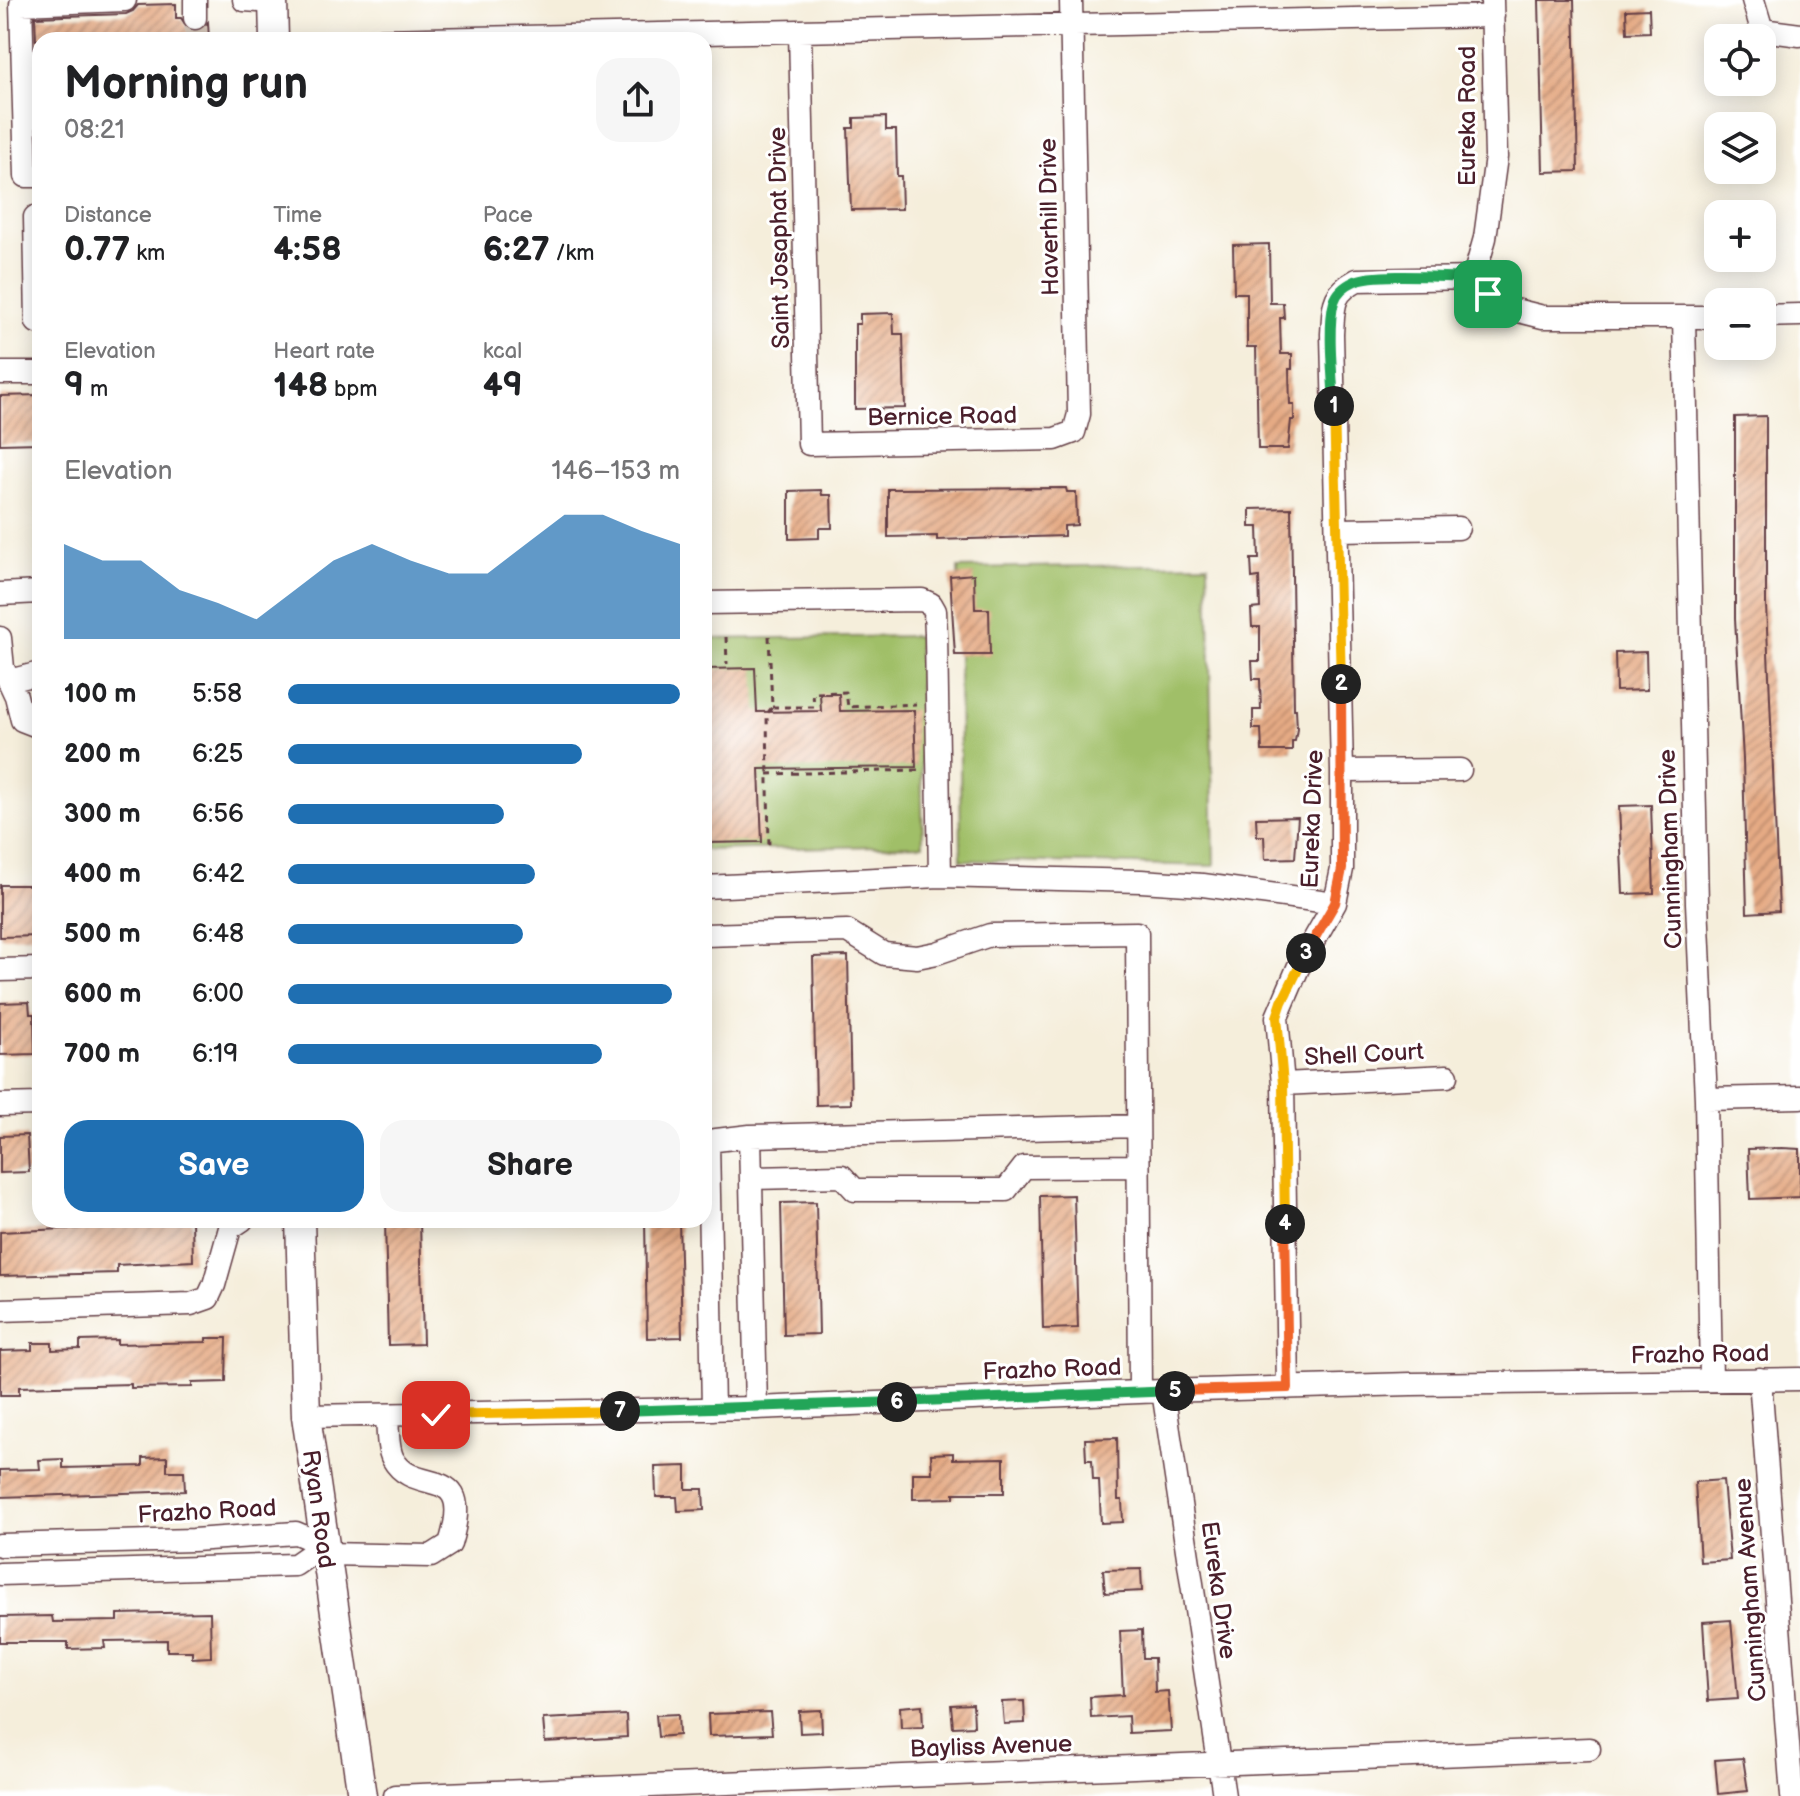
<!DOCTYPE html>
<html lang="en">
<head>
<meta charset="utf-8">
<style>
  body { margin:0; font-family:"Balsamiq Sans",sans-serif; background:#f6f6f6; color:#202124; height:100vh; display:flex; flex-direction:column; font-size:30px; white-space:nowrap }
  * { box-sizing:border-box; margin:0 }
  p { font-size:26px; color:#757577 }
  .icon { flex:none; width:44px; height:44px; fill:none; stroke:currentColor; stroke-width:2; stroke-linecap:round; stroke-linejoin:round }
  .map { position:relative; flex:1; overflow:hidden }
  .drawer { position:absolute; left:32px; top:32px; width:680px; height:1196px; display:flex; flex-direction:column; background:#fff; border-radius:24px; box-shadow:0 4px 20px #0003 }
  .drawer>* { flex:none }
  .fabs { position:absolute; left:1704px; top:24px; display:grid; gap:16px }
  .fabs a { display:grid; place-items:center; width:72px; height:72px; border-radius:16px; background:#fff; box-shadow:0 4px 20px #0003; font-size:40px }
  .pin { position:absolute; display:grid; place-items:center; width:68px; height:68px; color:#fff; margin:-34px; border-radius:16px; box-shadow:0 4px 12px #0006 }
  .km { position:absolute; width:40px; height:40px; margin:-20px; border-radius:50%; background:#222; color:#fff; font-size:22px; line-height:40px; text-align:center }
  .round { display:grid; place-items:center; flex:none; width:84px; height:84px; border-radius:24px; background:#f6f6f6 }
  .overview { display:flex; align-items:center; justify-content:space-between; height:136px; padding:0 32px }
  h1 { font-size:44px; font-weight:600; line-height:60px }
  .figures { display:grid; grid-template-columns:repeat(3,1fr); gap:12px; height:136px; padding:8px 32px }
  .figures div { display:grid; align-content:center }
  .figures b { font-size:34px; font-weight:600 }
  .figures small { font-size:22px; font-weight:400 }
  .figures p { font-size:22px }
  .chart { height:224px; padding:16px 32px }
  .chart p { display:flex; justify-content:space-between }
  .chart svg { width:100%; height:144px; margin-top:8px; fill:#1f6fb2; opacity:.7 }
  .action { display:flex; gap:16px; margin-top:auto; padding:16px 32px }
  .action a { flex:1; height:92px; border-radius:24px; background:#1f6fb2; color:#fff; font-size:32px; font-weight:600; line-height:92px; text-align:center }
  .action a+a { background:#f6f6f6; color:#202124 }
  ul { padding:0 32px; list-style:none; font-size:26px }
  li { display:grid; grid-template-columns:128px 96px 1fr; align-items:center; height:60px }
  li i { height:20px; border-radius:10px; background:#1f6fb2 }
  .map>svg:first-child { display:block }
</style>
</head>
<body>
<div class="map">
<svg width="1800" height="1796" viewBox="0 0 1800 1796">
  <defs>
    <pattern id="building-hatch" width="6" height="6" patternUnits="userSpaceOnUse" patternTransform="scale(2)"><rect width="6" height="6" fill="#e5aa84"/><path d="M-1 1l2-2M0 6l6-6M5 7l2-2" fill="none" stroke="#bc8a6c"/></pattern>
  </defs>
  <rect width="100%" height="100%" fill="#fff"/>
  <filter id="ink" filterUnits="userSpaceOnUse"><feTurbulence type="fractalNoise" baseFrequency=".0125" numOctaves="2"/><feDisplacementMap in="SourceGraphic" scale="16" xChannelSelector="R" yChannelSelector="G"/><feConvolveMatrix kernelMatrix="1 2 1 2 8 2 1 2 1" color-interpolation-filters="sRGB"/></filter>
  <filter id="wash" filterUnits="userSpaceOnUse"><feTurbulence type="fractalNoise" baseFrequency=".006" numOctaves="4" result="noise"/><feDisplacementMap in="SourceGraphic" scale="32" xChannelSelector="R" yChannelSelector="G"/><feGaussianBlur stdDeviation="1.8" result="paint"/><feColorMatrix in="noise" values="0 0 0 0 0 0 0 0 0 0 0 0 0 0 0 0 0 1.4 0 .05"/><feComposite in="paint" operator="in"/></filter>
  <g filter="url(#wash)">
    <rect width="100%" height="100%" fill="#f5eedb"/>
    <path fill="#a0bf67" stroke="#756f49" stroke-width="2" d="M1208,564L1214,866L961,860L958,568Z
      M918,636L923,845L704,850V639Z"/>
    <g id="blocks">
      <path fill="url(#building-hatch)" d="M1539,0H1574L1578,171L1543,172Z
        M176,4V18H181L189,30H201L208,22L209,40H36L35,17L126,14L133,11L138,5Z
        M1649,9L1650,32L1627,33L1626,10Z
        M886,117V130H896L897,176H901L902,209L851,210L848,128H854V118Z
        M1269,244L1270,303H1283L1284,318H1280L1281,354H1292V369H1289L1290,405H1294V420H1291L1288,449H1258L1256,347H1247V293H1234L1233,245Z
        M893,313L894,334H903L905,408L855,409V324H860V314Z
        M40,395V443L0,444V396Z
        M1766,416V605L1779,911L1747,913L1743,759L1735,619V417Z
        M1066,488L1067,492H1076L1077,525L1064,526V536L937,540V536L888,537V489Z
        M821,490L822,495H831L832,528H819V538L789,539V491Z
        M1291,508L1294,709H1296L1297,729L1295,741H1292V751H1262L1261,729H1253V710H1261L1260,679H1253L1252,661H1260V627H1252L1251,609L1260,608L1259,577L1252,578L1251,559H1259L1258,527H1250V509Z
        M974,574L975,609H989L990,655H955L950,576Z
        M1646,652L1647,690L1616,691L1615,653Z
        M755,668L757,712L821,711L820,694H839L840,711L914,710L916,767L759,769L762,842L704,843V669Z
        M1651,805L1654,893L1623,894L1619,806Z
        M1298,817L1295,858L1265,859L1264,836H1257L1256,818Z
        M0,885H40V936L0,937Z
        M848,956L851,1104L816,1105L813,957Z
        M29,1002L30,1014H34L35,1054L0,1055V1003Z
        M27,1135L29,1172L0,1173V1136Z
        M1782,1148L1800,1149V1197L1750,1199L1748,1149Z
        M1074,1195L1078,1328L1043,1329L1040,1196Z
        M816,1202L819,1334L784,1335L781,1203Z
        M125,1220H192L193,1261L117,1265V1273L0,1276V1232L125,1226Z
        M385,1220H420L423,1344L388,1345Z
        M645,1220H679L682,1337L647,1338Z
        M206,1338H227L226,1382L192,1383V1387L131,1388V1384L19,1387V1395H0V1351L32,1350V1343H52V1350L80,1349V1341L117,1340V1344L206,1342Z
        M1117,1438L1118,1500H1122L1123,1522L1101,1523L1099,1480H1093L1092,1460H1086L1085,1439Z
        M953,1453V1459L1004,1458V1493H954V1498L913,1499V1473H932L931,1454Z
        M167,1457V1471H184L185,1491L0,1497V1470L40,1469L39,1460L63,1459V1468L143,1466V1458Z
        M686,1466V1489H703L704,1510L678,1511L677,1497H656L655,1467Z
        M1723,1480L1730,1560L1700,1562L1695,1482Z
        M1141,1569L1142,1591L1105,1593L1103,1570Z
        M210,1612L211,1657L192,1658V1651H167V1640L104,1641L105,1648L68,1649V1642H0V1617L52,1616L53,1622L118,1621V1614Z
        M1731,1620L1738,1699L1708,1701L1703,1622Z
        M1142,1630L1143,1658H1154L1155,1692L1168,1691L1171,1731L1129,1733L1128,1716L1091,1718L1090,1697L1123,1695L1120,1631Z
        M1024,1701L1025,1723L1004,1724L1002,1702Z
        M973,1704L974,1726L953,1727L951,1705Z
        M922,1705L923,1727L901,1728L900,1707Z
        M821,1710L822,1732L800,1733L799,1711Z
        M770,1712L772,1734L709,1736L708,1714Z
        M678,1714L679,1735L658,1737L656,1715Z
        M626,1715L627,1737L545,1742L543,1719Z
        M1743,1758L1748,1791L1718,1794L1715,1760Z"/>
    </g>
  </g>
  <g filter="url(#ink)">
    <use href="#blocks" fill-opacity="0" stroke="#643e45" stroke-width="2"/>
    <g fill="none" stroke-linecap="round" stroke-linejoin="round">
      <path stroke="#d3c5b8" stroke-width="22" stroke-dasharray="22 11" stroke-linecap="butt" d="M195,18L196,40"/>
      <defs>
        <path id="minor" d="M195,0V18
          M244,0L273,2
          M1753,0L1762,30L1800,35
          M800,31L809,444L1055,439L1074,432L1079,414L1071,0
          M381,40L1493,16
          M40,176H26L21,4L125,0
          M40,217H35L37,322H40
          M1478,278L1476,270L1485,238L1496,157L1492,0
          M1762,316L1800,315
          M1684,318L1697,903L1706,1099L1711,1379
          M0,373H40
          M1338,530L1458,528
          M0,594L40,592
          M704,603L922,600L931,604L935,611L936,634L940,876
          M0,638L3,668L16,696L22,720L40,727
          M9,681L40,673
          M1342,771L1460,770
          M704,887L940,876L1141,881L1203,885L1335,903
          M704,935L847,931L884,954L917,957L937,953L990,935L1137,933L1140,1392
          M0,970L40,969
          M1283,1084L1447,1076
          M1706,1099L1800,1097
          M0,1105L40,1104
          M704,1141H708L713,1409
          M708,1141L750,1136
          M751,1178L842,1176L855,1190H1006L1024,1167L1138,1166
          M0,1310L191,1304L208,1298L214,1285L230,1228L242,1220
          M1760,1379L1792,1796
          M1288,1388L1283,1084L1277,1017L1298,968L1335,903L1342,869V771L1332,334C1334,306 1331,294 1357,280L1478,278L1480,287L1488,294L1511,309L1543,317H1718
          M1163,1391L1224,1796
          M756,1408L750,1136L1138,1126
          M306,1416L756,1408L1163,1391L1411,1384L1800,1379
          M0,1545L193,1540L296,1533L324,1545
          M325,1554L431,1556L450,1544C476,1459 415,1499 393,1459C387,1448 388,1428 387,1415
          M0,1574L295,1565L324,1545
          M395,1796L1589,1749"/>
        <path id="major" d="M273,0L274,40
          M300,1220L306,1416L362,1796"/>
      </defs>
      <use href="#minor" stroke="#643e45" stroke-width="25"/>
      <use href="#major" stroke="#643e45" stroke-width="31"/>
      <path stroke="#643e45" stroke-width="3" stroke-dasharray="6 6" stroke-linecap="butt" d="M769,636L772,707L767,714L769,850
        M726,637L727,664
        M772,707H814L813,693L846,692L848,707L916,704
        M768,774L920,770"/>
      <use href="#minor" stroke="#fff" stroke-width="22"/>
      <use href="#major" stroke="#fff" stroke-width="28"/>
    </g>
  </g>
  <g fill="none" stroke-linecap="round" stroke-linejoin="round" filter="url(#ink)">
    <defs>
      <path id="split-1" d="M1334,406C1333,379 1327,326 1334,302C1337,292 1346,285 1355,281C1377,272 1451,278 1478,278L1480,287L1488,294"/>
      <path id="split-2" d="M1334,406L1341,684"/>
      <path id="split-3" d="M1306,953L1335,903L1342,869L1341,684"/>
      <path id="split-4" d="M1285,1224L1283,1084L1277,1017L1282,1002L1306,953"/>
      <path id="split-5" d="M1175,1391L1288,1388L1285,1224"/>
      <path id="split-6" d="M897,1402L1175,1391"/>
      <path id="split-7" d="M620,1411L897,1402"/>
      <path id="split-8" d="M436,1415L620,1411"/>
    </defs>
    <use href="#split-1" stroke="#fff" stroke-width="16"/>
    <use href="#split-2" stroke="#fff" stroke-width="16"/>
    <use href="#split-3" stroke="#fff" stroke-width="16"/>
    <use href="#split-4" stroke="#fff" stroke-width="16"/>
    <use href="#split-5" stroke="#fff" stroke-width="16"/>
    <use href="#split-6" stroke="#fff" stroke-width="16"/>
    <use href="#split-7" stroke="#fff" stroke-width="16"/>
    <use href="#split-8" stroke="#fff" stroke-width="16"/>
    <use href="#split-1" stroke="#22a559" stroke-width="10"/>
    <use href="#split-2" stroke="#f5b400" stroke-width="10"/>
    <use href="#split-3" stroke="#f0652b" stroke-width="10"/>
    <use href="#split-4" stroke="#f5b400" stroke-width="10"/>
    <use href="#split-5" stroke="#f0652b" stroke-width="10"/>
    <use href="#split-6" stroke="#22a559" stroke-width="10"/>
    <use href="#split-7" stroke="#22a559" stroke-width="10"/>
    <use href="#split-8" stroke="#f5b400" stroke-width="10"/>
  </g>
  <g text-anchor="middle" stroke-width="6" stroke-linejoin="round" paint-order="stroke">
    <g font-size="24" fill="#4a1f2b" stroke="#fff">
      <text transform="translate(1467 116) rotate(-90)" y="8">Eureka Road</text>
      <text transform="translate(1049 217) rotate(-91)" y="8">Haverhill Drive</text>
      <text transform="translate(779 238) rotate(-91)" y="8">Saint Josaphat Drive</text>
      <text transform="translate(942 416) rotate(-1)" y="8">Bernice Road</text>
      <text transform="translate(1312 819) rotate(-88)" y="8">Eureka Drive</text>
      <text transform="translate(1670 849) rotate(-92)" y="8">Cunningham Drive</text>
      <text transform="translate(1364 1054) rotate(-3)" y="8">Shell Court</text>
      <text transform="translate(1700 1354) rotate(-1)" y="8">Frazho Road</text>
      <text transform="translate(1052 1369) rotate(-2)" y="8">Frazho Road</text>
      <text transform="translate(319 1509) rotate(82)" y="8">Ryan Road</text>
      <text transform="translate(207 1511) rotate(-3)" y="8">Frazho Road</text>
      <text transform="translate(1219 1590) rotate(82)" y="8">Eureka Drive</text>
      <text transform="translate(1750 1590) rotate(-94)" y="8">Cunningham Avenue</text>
      <text transform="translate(991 1746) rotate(-2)" y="8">Bayliss Avenue</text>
    </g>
  </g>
</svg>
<div class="fabs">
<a><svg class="icon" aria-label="locate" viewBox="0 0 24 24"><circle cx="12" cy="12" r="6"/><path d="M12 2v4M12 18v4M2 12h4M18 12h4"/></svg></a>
<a><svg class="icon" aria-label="layers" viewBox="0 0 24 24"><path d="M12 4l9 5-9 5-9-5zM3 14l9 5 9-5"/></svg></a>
<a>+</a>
<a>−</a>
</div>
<div class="pin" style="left:1488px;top:294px;background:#1e9e55"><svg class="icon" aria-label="arrive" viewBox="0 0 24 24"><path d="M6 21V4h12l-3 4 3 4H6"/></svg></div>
<div class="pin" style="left:436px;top:1415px;background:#d93025"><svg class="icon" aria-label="check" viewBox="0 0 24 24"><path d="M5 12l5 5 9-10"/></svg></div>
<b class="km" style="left:1334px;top:406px">1</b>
<b class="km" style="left:1341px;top:684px">2</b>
<b class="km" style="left:1306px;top:953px">3</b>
<b class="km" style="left:1285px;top:1224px">4</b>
<b class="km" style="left:1175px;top:1391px">5</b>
<b class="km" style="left:897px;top:1402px">6</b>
<b class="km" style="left:620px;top:1411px">7</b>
<section class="drawer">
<div class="overview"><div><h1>Morning run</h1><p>08:21</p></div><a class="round"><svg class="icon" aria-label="share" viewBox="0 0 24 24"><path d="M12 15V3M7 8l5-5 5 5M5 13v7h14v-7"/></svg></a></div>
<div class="figures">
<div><p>Distance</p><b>0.77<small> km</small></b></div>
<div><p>Time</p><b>4:58</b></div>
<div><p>Pace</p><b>6:27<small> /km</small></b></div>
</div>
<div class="figures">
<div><p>Elevation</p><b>9<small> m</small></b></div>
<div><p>Heart rate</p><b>148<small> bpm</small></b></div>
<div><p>kcal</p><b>49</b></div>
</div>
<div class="chart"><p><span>Elevation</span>146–153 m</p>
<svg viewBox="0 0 160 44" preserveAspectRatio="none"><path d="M0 44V15L10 20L20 20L30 29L40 33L50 38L60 29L70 20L80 15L90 20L100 24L110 24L120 15L130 6L140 6L150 11L160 15V44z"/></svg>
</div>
<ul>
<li><b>100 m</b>5:58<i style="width:100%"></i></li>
<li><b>200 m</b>6:25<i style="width:75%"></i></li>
<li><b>300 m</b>6:56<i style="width:55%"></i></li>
<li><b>400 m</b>6:42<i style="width:63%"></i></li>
<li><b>500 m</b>6:48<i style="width:60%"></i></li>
<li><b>600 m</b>6:00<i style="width:98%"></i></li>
<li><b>700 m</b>6:19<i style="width:80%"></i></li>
</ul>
<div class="action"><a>Save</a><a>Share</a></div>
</section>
</div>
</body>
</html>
